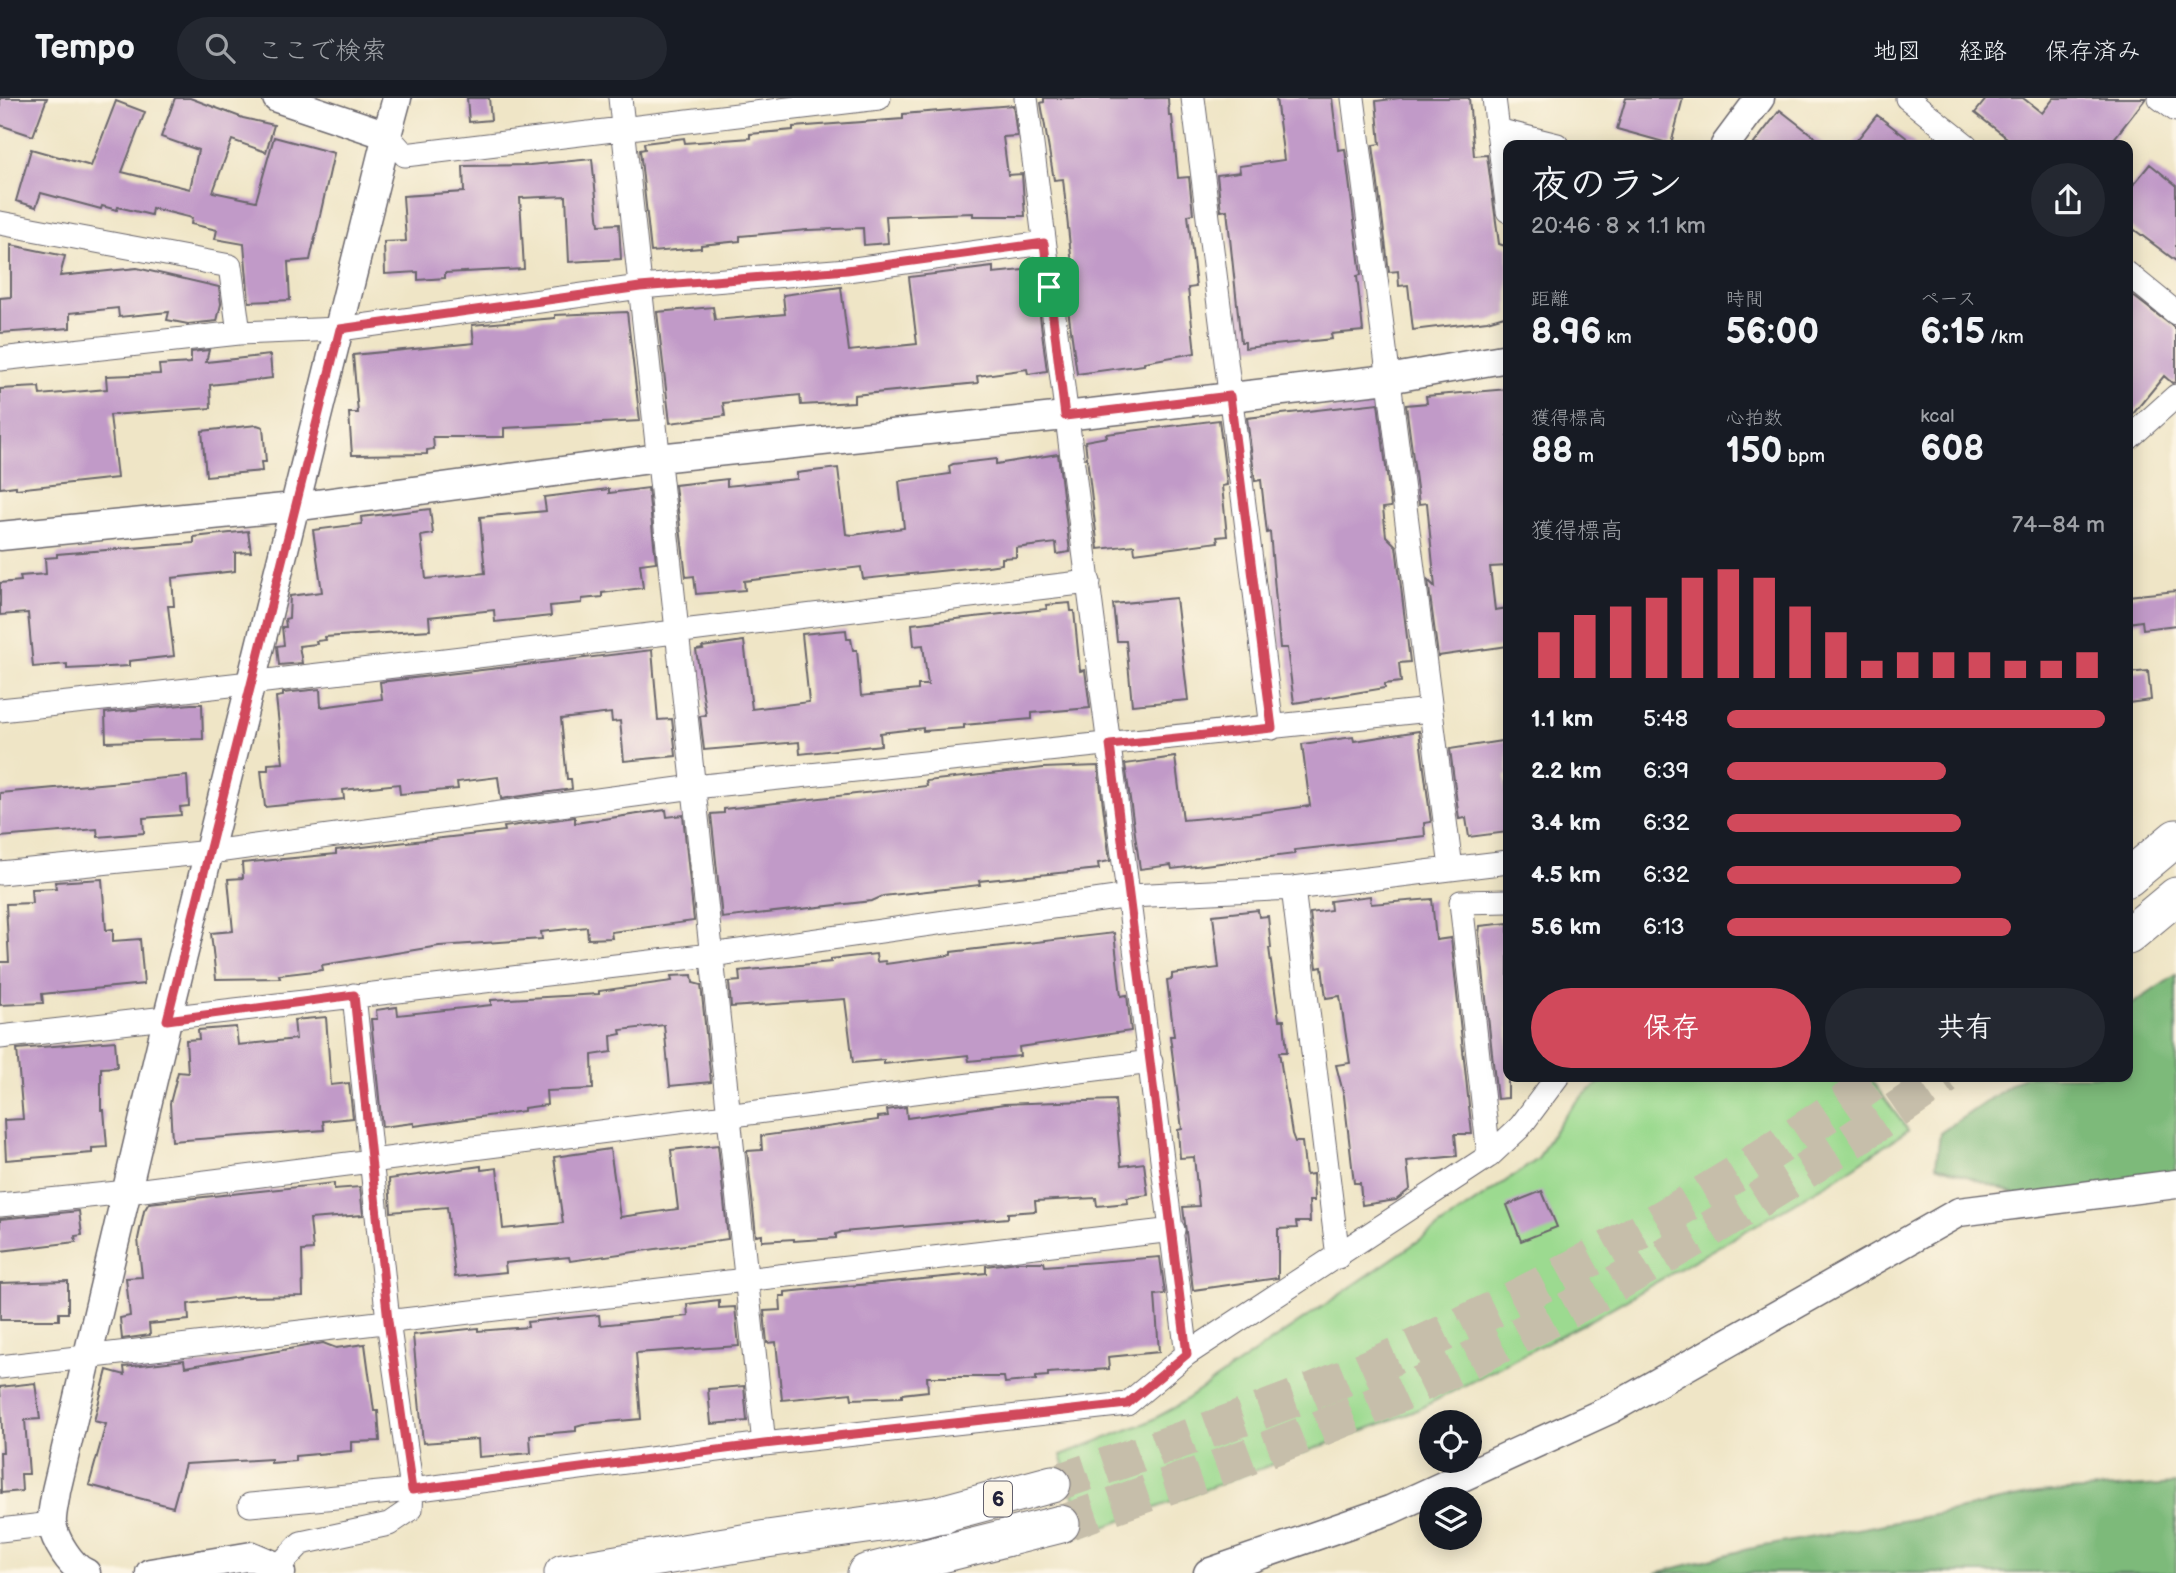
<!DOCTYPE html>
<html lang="ja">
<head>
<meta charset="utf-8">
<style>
  body { margin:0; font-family:"Balsamiq Sans","Klee One",sans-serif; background:#242831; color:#f1f3f6; height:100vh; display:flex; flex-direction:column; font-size:26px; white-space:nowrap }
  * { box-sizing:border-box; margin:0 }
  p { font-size:23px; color:#9ea1a6 }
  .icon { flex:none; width:38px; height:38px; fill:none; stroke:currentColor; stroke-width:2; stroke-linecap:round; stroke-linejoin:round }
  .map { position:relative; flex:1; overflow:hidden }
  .details { position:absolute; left:1503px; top:42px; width:630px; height:942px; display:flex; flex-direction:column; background:#171b24; border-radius:14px; box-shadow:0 4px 18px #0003 }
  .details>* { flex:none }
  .tools { position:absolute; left:1419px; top:1312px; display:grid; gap:14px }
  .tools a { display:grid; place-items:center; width:63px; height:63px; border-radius:50%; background:#171b24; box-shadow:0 4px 18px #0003; font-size:35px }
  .pin { position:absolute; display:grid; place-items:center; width:60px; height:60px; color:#fff; margin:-30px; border-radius:14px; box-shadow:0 4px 10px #0006 }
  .round { display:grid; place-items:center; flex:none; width:74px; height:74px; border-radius:37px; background:#242831 }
  .headline { display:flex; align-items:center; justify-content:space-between; height:119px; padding:0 28px }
  h1 { font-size:38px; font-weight:600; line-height:52px }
  .figures { display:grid; grid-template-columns:repeat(3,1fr); gap:10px; height:119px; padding:7px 28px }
  .figures div { display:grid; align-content:center }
  .figures b { font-size:35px; font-weight:600 }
  .figures small { font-size:19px; font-weight:400 }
  .figures p { font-size:19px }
  .chart { height:196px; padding:14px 28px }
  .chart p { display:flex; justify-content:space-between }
  .chart svg { width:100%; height:126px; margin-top:7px; stroke:#d1495b; stroke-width:6 }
  .action { display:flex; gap:14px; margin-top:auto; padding:14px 28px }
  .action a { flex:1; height:80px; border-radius:42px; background:#d1495b; color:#fff; font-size:28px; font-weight:600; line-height:80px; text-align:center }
  .action a+a { background:#242831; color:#f1f3f6 }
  ul { padding:0 28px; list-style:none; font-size:23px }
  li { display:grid; grid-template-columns:112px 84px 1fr; align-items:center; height:52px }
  li i { height:18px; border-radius:9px; background:#d1495b }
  header { display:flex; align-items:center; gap:42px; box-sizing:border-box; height:98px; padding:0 35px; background:#171b24; border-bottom:2px solid #363941 }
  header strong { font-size:33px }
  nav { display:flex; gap:38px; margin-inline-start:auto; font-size:24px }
  .search { width:490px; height:63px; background:#242831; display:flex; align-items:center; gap:18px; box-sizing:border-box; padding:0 24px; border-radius:38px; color:#9ea1a6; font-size:26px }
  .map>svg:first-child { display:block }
</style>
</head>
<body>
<header>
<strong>Tempo</strong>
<div class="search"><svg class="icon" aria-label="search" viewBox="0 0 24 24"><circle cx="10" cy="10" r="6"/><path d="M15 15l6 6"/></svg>ここで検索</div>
<nav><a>地図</a><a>経路</a><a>保存済み</a></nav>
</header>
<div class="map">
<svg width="2176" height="1475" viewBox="0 0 2176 1475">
  <rect width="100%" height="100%" fill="#fcf5e5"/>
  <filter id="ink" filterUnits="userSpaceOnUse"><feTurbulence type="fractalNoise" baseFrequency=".0143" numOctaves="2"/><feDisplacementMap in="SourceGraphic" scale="14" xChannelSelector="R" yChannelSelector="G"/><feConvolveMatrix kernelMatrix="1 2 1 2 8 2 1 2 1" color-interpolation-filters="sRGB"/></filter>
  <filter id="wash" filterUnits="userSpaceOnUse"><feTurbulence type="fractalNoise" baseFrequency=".00686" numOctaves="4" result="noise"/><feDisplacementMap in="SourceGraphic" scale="28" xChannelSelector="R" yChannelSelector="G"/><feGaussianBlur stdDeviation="1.57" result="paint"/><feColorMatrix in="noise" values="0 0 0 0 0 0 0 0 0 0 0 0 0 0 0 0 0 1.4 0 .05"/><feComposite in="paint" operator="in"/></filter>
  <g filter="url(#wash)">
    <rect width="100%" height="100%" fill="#efe5c6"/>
    <path fill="#9cda90" stroke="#5f7e66" stroke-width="2" d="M1611,978H1868L1908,1032L1834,1082L1592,1221L1413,1314L1086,1436L1061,1357L1148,1324L1174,1310L1538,1061C1558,1023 1573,1000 1611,978Z"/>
    <path fill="#7dba7a" stroke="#506e5a" stroke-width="2" d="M2176,877V1078L2027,1100L1936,1067L1940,1035L2024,978H2128V909Z
      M2176,1386V1475H1656L1748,1451L1934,1417L2037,1395Z"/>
    <g id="blocks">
      <path fill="#c19ac8" d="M0,0H47L33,38L0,27Z
        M175,0H190L243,20L274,27L266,54L232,42L213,94L256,103L274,39L334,55L310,162L288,164L290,202L249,204L244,146L215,141L217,132L191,126L192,120L152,110L151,117L118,109L117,112L102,108L101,111L41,95L36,109L16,103L31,51L91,68L116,3L145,14L122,74L190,91L198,52L161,39Z
        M467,0H489L491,22L469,24Z
        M1044,0H1168L1169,18H1172L1178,80L1189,79L1193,116L1188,117L1196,189L1188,190L1195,255L1144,264V267L1077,276L1062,168L1072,167L1063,81L1054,82L1041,5L1044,4Z
        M1276,0H1332L1338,52L1345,51L1361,177L1357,178L1363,233L1331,236L1332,241L1245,250V244H1241L1227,112L1221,113L1217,77L1240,74L1239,68L1284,62Z
        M1400,0H1469L1474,58L1487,57L1499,146L1508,149V217L1487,223L1413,232L1408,187L1399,188L1398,173L1389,174L1373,47L1380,46L1376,3Z
        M1626,0H1683L1671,46L1617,31Z
        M1987,0H2023L2042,15L2054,0H2146L2109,47H2016L1975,15Z
        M1013,7L1017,38L1003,39L1008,77L1022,76L1025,118H973V115L886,118L888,145L864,147L863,130L807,132L740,138V143L701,147V150L651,154L640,52L645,51L644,45L684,40L685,45L750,40V36L793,32V29L903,21V16Z
        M1780,12L1825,47H1753Z
        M1877,17L1916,47H1853Z
        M592,61L599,127L619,126L621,161L569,164L566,98L520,100L524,171L445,175V180L418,182V174L385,176L384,144L406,143L403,98L464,94L463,68L530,67Z
        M2150,66L2176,87V163L2128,127V93Z
        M11,147L65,158L60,178L137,170L219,189L221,206L217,223L188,226L167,222L169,214L119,219L118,210L70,215V230L0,235V200L11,199Z
        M993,169V175L1034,171L1047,273L1028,276L1027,271L977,278L978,285L854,297V304L801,307L800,297L723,305L725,318L670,325L657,214L713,209L715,222L785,216L783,197L841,189L849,253L917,246L909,179Z
        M2128,194L2176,231V284L2172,285L2164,278L2128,322Z
        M627,214L640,323L504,330V339H433L434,351L427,352V356L352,357L349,315H358L353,257L474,245L472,227L555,220V217Z
        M209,252L206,264L270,257L272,280L210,287L211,310L110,317L117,380L16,391V388L0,390V291L39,289L40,297L107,291L106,278L160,276L159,267L191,265V254Z
        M1508,291V468L1490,469L1495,512L1508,510V548L1438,558L1428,482L1435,489L1427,405L1419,406L1406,307L1427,305L1426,298Z
        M1378,305L1391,409L1383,410L1386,438L1396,448L1410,564L1399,565L1401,584L1385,586V590L1294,605L1287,550H1280L1270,434L1267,435L1261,382L1255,383L1247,320Z
        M1219,322L1227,387L1222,388L1227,438L1217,439L1218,444L1135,455L1134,447L1098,451L1085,343L1107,339L1106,336Z
        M257,327L263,329L266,364H261L262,373L206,378L202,333Z
        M1058,356L1070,454L1057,456L1056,445L1016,450V459L1002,460V466L988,468L863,481L861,469L744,483L745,492L696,496L694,478L686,479L675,387L727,381V388L797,381V375L838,370L846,436L853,437L904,430L899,383L950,376L949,368L953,366L996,361V366Z
        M648,390L656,464L640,466L643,490L602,495V499L582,501V505L550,508L551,518L495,524L494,512L429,519L430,532L325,539L326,542L316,543L317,546L299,548L302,565L279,567L277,548L284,547L282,529H286L285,521L289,520L290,498L322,494L313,432L362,426L361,419L430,411L433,436L421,438L426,481L485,475L480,419L546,413L544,399L609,391V395Z
        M248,433L251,454L235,455V473L172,480L174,508H168L174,558L129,563V568L67,571V566L33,569L28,515L0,517V485L21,483L20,478L46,476L45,460L57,459V456L194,445V439Z
        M2176,493V527L2143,531L2142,523L2128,525V498Z
        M1176,500L1188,602L1132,607L1126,543H1117L1113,506Z
        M1070,505L1071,513H1074L1080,573L1085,572L1090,610L1032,615V621L964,627V630L923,633V630L880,635L881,647L800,656L799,644L704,652L700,618L706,617L696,552L703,551L702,549L744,543L752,611L809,604L802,536L846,532L847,541H851L853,552H857L861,598L918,592V587H928L923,547L914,548L912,526L1047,511L1046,507Z
        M652,552L658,622L672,621L676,658L624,663L620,623L612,624L611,615L561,621L567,681H571L572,691L501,701L498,679L457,684L458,691L400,696L399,686L343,692L344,701L265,709L261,672H268V666L283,665L276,599L283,598V595L320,591L321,609L382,601L380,584Z
        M2148,573L2151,602L2128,605V575Z
        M191,606H202L203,641L106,644L105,615Z
        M1419,633L1431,724L1424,725L1425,738L1294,752L1295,756L1172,771L1171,767L1140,771L1125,666L1175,659L1183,722L1249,716L1310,708L1302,646L1353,639L1354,643Z
        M1508,642V677L1505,678L1508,734L1469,739L1466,720L1459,721L1450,651Z
        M1098,668L1110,763L1098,765L1099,771L979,783L980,787L883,798L872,803L722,820L711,716L724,715V711L927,688L926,683L1043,670Z
        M187,678L189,708L180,709L181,717L143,720L144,735L98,739L97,731L0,739V695Z
        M666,712L667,719L683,717L694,823L611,834L612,840L588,841L587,829L541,834L542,841L439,848L322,867L323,872L279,877L280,880L216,881L211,835L233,833L228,781L243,780L242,765L336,756V752L505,733L504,729L575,719V725Z
        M102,781L106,832L113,831V843L140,841L144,886L42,896L43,905L0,907V864H9L6,806L32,805L31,791L56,790L55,784Z
        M1370,798L1371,806L1432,801L1436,842L1451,840L1472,1036H1455L1457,1058L1407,1063L1410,1091L1396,1102L1362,1107L1360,1085H1354L1344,998L1336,967L1350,965L1340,898L1326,900L1322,869L1317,870L1310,815L1331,812L1330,803Z
        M1258,812L1259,819L1268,818L1271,850H1269L1279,922H1284L1287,954H1279L1292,1036L1295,1044H1302L1306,1077L1313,1076L1314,1103H1309L1310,1124H1296L1297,1130L1278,1131V1180L1193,1192L1183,1109L1199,1108L1194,1059L1180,1060L1178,1032L1182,1031L1170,938H1174L1167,882L1172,881V876L1219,870L1213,817Z
        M1508,825V1000L1497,1001L1479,836L1480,828Z
        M1114,835L1121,898L1127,897L1131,933L1019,949L1020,958L969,963L968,957L884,966V962L853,965L845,901L731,909L729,884L740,883L739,873L831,864V861L876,856L877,864L885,863L886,866L951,857V854Z
        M692,877L693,885L701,887L711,984L670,988L664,927L620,932L621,936L611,938L612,954L592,957L593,991L546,993L547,1007L524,1010V1013L414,1028V1025L382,1029L371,921H377L376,912L397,909L398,917L491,907V902L599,896V893L672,883L671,878Z
        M326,919L331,987L349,985L353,1020L323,1023L324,1032L172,1043L170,1005L178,974L188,975L186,942L199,941L198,932L236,929L238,947L296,941L294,922Z
        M115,943L117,969L101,970V1012H104L107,1049L92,1050V1055L6,1062L4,1022L23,1021L17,951Z
        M1115,1002L1121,1068L1144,1065L1148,1097L1127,1100L1128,1105L1097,1108L1096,1100L1035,1103L1036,1113L1008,1115V1120L842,1134L836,1136V1140L794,1143V1141L762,1143V1137L756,1138L747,1053L762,1052L761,1038L878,1022V1019L888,1018L887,1012L906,1009L907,1020L1004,1006Z
        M718,1047L728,1141L570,1163L569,1159L505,1165L506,1174L455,1179L447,1109L391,1114L389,1081L481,1068V1072L497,1070L503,1131L563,1125L554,1059L610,1051L620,1119L678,1111L671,1052Z
        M334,1085V1091L360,1089L363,1117L310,1121L313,1152L302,1153L303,1198L241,1199L188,1206L189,1222L149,1226L150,1237L122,1241L120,1220L130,1218L126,1180L142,1179L138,1141L144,1113L149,1105Z
        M1542,1093L1557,1129L1521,1143L1507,1107Z
        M79,1113L82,1137L75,1138L76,1144L0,1153V1121Z
        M1160,1159L1165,1196L1155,1197L1159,1254L1108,1259L1109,1271L1048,1275V1278L1036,1279V1282L1005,1285L1004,1279H927L928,1293L902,1296V1299L852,1301L851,1295L782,1302L776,1244L767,1245L764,1213L781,1212L780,1198H785V1194L986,1175V1168L1017,1164H1044L1045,1168Z
        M68,1183V1215H59V1222H0V1185Z
        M719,1202V1210L735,1209L739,1248L636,1255L641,1321L583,1326L576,1328V1333L530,1337L531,1355L479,1359L478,1341L423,1345L413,1237L478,1230V1233L528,1229L527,1224L599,1217L600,1227L688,1218L687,1206Z
        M323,1245L336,1250L365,1246L374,1313H378L380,1343L351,1344V1353L295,1358V1363L271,1365V1361L185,1366L173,1409L89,1387L106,1326L94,1323L107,1272L125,1277L124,1269L184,1262L185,1269Z
        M35,1285L40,1321L25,1322L29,1376H21L22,1393L1,1395L0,1354H3L0,1289Z
        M744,1288L747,1323L711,1326L708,1291Z"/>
    </g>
  </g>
  <g filter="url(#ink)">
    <use href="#blocks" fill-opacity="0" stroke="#6a666c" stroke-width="2"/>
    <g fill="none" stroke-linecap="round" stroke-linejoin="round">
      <path stroke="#c6beaa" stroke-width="37" stroke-dasharray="37 18" stroke-linecap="butt" d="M1052,1386C1156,1351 1260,1316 1361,1273C1537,1197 1726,1091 1882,978
        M1061,1426C1165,1389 1271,1353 1373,1308C1574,1217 1765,1105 1946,978"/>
      <defs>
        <path id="minor" d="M620,0L764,1346
          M1026,0L1187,1256
          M1193,0L1272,630
          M1353,0L1451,770
          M1494,0L1508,113
          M1907,0L1966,47
          M2160,0L2176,12
          M1497,32L1557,47
          M387,37L405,57L879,0
          M0,125L230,168L239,235
          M2128,176L2176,215
          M0,261L239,235L340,231L640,189L847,172L1044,145
          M2128,341L2176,298
          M0,612C364,575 726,526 1089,484
          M0,775L210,754L694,689L1430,612
          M1293,790L1338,1159
          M0,939L711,857L1130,798L1293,790L1508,764
          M1489,1058L1461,804L1508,803
          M0,1107L127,1094L1151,964
          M0,1269L1173,1132
          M250,1407L412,1392L764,1346L1127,1306L1187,1256L1489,1058L1520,1029L1558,978
          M0,1432L52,1426
          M278,1469L301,1445L389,1426L411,1411L412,1392L388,1223L354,897"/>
        <path id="tertiary" d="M387,37L397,0
          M1725,47L1760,0
          M0,438L294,409L658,360L1065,318L1388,281L1508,260
          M86,1475C71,1469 55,1443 52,1426C51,1417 55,1403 56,1393L167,922L387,37L277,0
          M150,1475L252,1458L278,1469L281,1475
          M1208,1475L1390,1412L1611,1311L1959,1114L2176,1086"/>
        <path id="trunk" d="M2128,780L2176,740
          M2128,838L2176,798
          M922,1421L1052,1386
          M563,1475L767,1441L945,1416
          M866,1475L1061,1426"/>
      </defs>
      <use href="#minor" stroke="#6a666c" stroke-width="25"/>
      <use href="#tertiary" stroke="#6a666c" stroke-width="31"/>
      <use href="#trunk" stroke="#6a666c" stroke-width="39"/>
      <use href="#minor" stroke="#fff" stroke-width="23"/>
      <use href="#tertiary" stroke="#fff" stroke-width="28"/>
      <use href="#trunk" stroke="#fff" stroke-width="37"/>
    </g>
  </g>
  <g fill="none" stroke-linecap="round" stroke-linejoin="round" filter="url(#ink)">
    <defs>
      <path id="route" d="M1044,145L1065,318L1230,298L1272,630L1110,647L1187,1256L1127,1306L764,1346L412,1392L388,1223L354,897L167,922L340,231L640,189L847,172Z"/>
    </defs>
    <use href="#route" stroke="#fff" stroke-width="14"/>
    <use href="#route" stroke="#d1495b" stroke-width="9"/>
  </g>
  <g text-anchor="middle" stroke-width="7" stroke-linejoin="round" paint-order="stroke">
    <rect fill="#fcf5e5" stroke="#63616e" stroke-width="2" x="984" y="1383.5" width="28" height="35" rx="5"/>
    <g font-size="21" font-weight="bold" fill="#22223b">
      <text x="998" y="1408">6</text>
    </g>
  </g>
</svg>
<div class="tools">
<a><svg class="icon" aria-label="locate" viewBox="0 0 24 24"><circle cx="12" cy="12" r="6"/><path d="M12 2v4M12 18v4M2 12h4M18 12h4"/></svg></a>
<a><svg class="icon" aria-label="layers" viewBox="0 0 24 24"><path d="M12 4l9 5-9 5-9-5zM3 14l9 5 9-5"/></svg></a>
</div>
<div class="pin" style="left:1049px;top:189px;background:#1e9e55"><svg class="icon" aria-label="arrive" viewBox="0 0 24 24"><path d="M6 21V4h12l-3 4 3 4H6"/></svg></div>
<section class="details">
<div class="headline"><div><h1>夜のラン</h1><p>20:46 · 8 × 1.1 km</p></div><a class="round"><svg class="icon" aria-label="share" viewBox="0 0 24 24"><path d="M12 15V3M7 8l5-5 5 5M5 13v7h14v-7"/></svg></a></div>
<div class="figures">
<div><p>距離</p><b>8.96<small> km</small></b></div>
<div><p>時間</p><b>56:00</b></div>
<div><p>ペース</p><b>6:15<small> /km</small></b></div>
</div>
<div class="figures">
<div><p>獲得標高</p><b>88<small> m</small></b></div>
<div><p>心拍数</p><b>150<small> bpm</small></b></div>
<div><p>kcal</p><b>608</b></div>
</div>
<div class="chart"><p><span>獲得標高</span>74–84 m</p>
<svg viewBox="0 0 160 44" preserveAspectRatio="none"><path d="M5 44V28M15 44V22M25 44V19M35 44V16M45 44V9M55 44V6M65 44V9M75 44V19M85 44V28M95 44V38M105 44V35M115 44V35M125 44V35M135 44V38M145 44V38M155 44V35"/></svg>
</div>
<ul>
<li><b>1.1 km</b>5:48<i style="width:100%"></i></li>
<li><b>2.2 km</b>6:39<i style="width:58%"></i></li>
<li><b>3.4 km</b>6:32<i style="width:62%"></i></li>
<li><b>4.5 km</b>6:32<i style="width:62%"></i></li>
<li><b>5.6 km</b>6:13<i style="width:75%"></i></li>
</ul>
<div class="action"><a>保存</a><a>共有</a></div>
</section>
</div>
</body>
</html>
